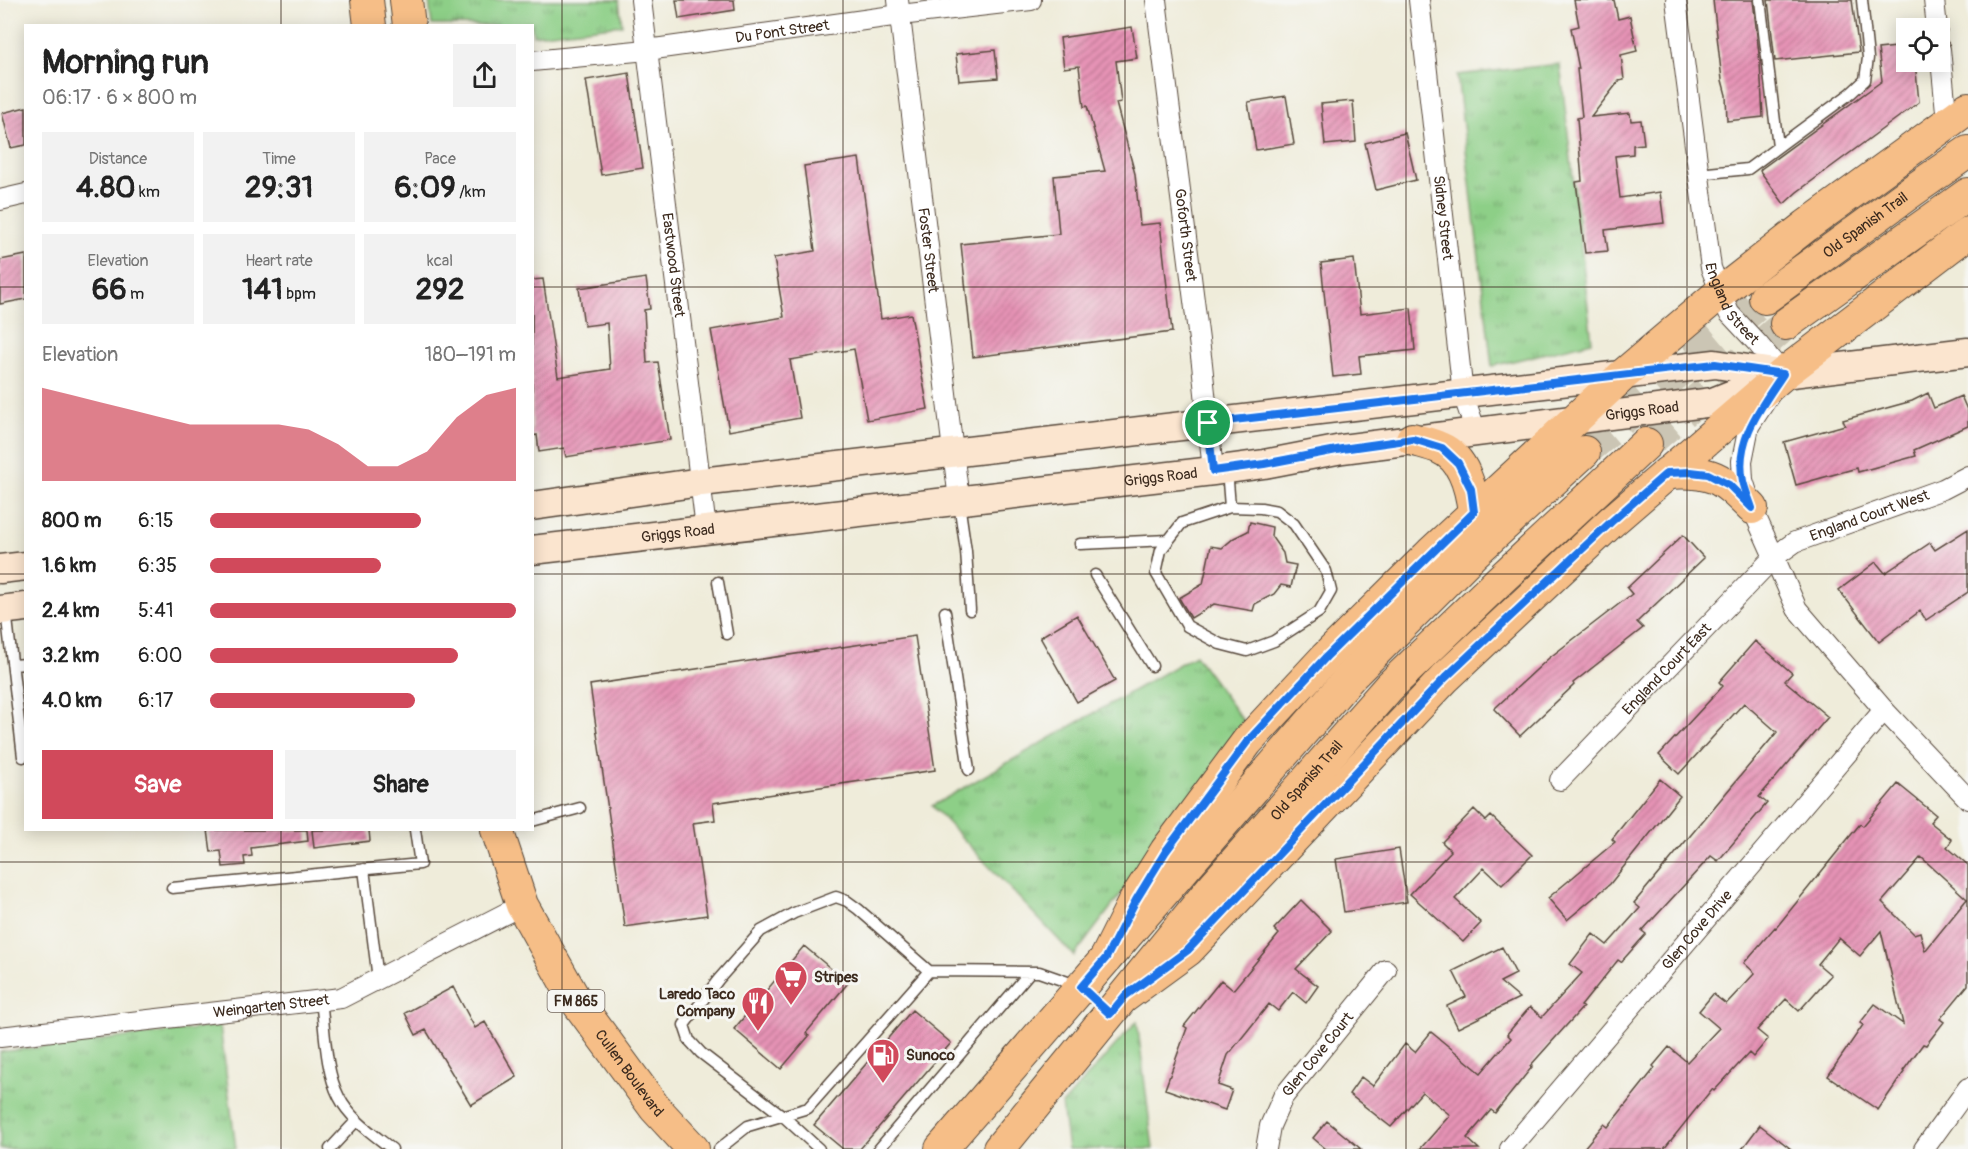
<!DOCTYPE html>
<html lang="en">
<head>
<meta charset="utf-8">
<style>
  body { margin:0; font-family:Pangolin,sans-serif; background:#f2f2f2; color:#222; height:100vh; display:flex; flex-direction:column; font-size:22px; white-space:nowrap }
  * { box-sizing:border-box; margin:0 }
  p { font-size:20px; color:#767676 }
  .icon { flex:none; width:33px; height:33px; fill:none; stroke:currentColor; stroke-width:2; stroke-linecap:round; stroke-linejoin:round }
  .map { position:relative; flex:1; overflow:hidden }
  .panel { position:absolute; left:24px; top:24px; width:510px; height:807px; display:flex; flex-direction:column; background:#fff; border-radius:0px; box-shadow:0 3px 15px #0003 }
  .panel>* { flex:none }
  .tools { position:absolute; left:1896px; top:18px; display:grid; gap:12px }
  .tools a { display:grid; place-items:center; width:54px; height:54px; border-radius:0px; background:#fff; box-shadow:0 3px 15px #0003; font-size:30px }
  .pin { position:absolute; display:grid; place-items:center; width:51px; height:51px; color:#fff; margin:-26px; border:3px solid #fff; border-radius:50%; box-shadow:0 2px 6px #0007 }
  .round { display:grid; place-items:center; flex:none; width:63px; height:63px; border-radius:0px; background:#f2f2f2 }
  .head { display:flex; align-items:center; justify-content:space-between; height:102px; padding:0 18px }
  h1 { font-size:33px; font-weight:700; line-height:45px }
  .figures { display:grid; grid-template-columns:repeat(3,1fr); gap:9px; height:102px; padding:6px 18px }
  .figures div { display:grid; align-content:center; border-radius:0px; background:#f2f2f2; text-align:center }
  .figures b { font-size:30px; font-weight:700 }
  .figures small { font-size:16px; font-weight:400 }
  .figures p { font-size:16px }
  .chart { height:168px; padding:12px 18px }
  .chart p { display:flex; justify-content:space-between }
  .chart svg { width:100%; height:108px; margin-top:6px; fill:#d1495b; opacity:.7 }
  .cta { display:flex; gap:12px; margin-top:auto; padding:12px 18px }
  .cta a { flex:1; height:69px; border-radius:0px; background:#d1495b; color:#fff; font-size:24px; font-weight:700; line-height:69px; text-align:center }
  .cta a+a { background:#f2f2f2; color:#222 }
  ul { padding:0 18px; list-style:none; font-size:20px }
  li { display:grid; grid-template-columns:96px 72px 1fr; align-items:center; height:45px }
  li i { height:15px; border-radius:8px; background:#d1495b }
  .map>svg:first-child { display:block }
</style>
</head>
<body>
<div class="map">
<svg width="1968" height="1149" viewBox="0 0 1968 1149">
  <defs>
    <pattern id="grass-tufts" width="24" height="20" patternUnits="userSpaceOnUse" patternTransform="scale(1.5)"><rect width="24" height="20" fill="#8dcf87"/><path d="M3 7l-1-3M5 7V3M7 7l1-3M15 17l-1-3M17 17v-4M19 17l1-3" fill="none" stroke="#74a86e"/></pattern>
    <pattern id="building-hatch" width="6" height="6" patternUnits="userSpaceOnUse" patternTransform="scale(1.5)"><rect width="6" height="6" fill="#e693b6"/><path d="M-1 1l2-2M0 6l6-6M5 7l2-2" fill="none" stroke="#bc7893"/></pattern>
  </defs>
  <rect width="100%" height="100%" fill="#f6f6f2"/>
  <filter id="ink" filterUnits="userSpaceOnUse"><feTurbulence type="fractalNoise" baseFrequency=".0167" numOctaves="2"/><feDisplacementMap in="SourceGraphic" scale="12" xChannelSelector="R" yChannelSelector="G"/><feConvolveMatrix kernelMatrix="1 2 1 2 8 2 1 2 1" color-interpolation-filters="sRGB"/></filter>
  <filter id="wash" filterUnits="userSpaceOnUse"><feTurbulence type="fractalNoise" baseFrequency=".008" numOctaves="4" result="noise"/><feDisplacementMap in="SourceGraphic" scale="24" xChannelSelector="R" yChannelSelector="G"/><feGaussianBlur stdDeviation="1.35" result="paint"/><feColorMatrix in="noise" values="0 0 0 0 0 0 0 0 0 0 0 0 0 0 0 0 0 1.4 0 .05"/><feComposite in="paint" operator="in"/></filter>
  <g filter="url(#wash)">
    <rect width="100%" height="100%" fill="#efecda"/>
    <path fill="url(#grass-tufts)" stroke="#647c52" stroke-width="1.5" d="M429,0H619L622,25L533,35L532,26L432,25Z
      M1560,64L1592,342L1492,366L1457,75Z
      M1195,655L1249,729L1223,759L1074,956L932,806Z
      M1137,1021L1153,1149H1068L1062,1105Z
      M220,1026L236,1149H0V1052Z"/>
    <g id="blocks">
      <path fill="url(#building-hatch)" fill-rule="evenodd" d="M676,0H734L735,10L679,19Z
        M1574,0H1614L1618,19L1630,16L1637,51L1621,55L1624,80L1619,81L1591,117L1630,113L1631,121L1641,120L1644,144L1633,145V154L1615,156L1620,198L1660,192L1664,223L1605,230L1608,251L1585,253L1576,182L1582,181L1577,118L1582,117L1577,69H1579L1571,28L1579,26Z
        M1713,0H1753L1760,63L1763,117L1727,121L1726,95L1722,80Z
        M1768,0H1852L1859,52L1775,61Z
        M1132,27L1137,58L1116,61L1121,102L1116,103L1135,174L1140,225L1160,223L1172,332L973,357L961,244L1059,234L1054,176L1105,171L1087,106L1084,107L1079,66L1064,68L1060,38Z
        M1906,46V62H1915L1919,102L1797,192L1784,204L1760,171L1761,169L1882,81L1878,49Z
        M995,50L998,78L959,81L956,54Z
        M629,73L643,168L601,175L586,80Z
        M1286,96L1294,144L1256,150L1248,102Z
        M1353,101L1356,142L1325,145L1321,104Z
        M26,107V145L11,148L2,113Z
        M1405,133L1416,180L1376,190L1365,143Z
        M859,158L881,319L911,314L928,409L867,420L854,349L790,360L800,418L729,431L711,330L784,317L774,258L815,251L804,166Z
        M26,255V299L0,304V260Z
        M1354,259L1360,314L1411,308L1415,350L1359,356L1361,374L1333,377L1321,263Z
        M646,278L650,309L644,310L647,363L658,362L670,440L566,457L564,448L539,452L537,435L532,436V280L543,279L558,377L610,369L607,323L584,326L579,288Z
        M1928,393L1934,408L1961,396L1968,412V426L1914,450L1916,456L1858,472L1857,468L1796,485L1784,442L1845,425L1843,420L1912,401Z
        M1250,522L1272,527L1271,536L1283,553L1285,563L1296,565L1291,587L1281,585L1274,594L1255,604L1253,611L1214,604L1191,618L1179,598L1203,584L1211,546L1222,548L1234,538L1248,531Z
        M1968,529V592L1926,620L1920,611L1879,642L1839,590L1876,562L1885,573L1930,543L1935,550Z
        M1683,535L1704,558L1637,622L1643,628L1573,683L1574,685L1520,736L1494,709L1549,658L1632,594L1627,588Z
        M1077,615L1115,681L1077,702L1040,637Z
        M915,636L935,770L713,803L715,820L693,823L707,915L625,927L590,685Z
        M1755,641L1792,673L1785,681L1828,717L1759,797L1767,803L1718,861L1711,856L1642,931L1646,934L1621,962L1618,960L1581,1006L1583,1007L1530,1066L1532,1067L1495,1113L1491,1110L1467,1138L1479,1149H1420L1450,1115L1422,1092L1391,1127L1349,1094L1361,1077L1373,1086L1405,1044L1415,1052L1431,1032L1481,1073L1511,1038L1507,1034L1530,1007L1542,1017L1582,973L1570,964L1593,934L1607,945L1640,908L1634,903L1777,732L1744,703L1679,774L1659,755L1723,686L1719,682Z
        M1660,779L1680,796L1610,884L1567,920L1548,898L1615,842L1612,839Z
        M1898,784L1936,815L1930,822L1952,840L1947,847L1968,865V985L1940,1019L1944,1022L1926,1045L1923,1044L1903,1071L1904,1072L1878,1110L1828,1076L1863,1025L1860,1023L1875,1004L1903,1024L1881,931L1860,956L1839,938L1818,964L1831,975L1799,1011L1786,999L1757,1030L1768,1039L1753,1057L1749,1053L1714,1091L1712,1089L1664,1149H1583L1604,1124L1608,1127L1655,1068L1653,1066L1669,1047L1687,1062L1719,1028L1699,1011L1713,994L1726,1004L1755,973L1744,963L1775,927L1776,928L1838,851L1860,824L1863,826ZM1921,857L1967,899L1925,951L1920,932L1914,934L1882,902Z
        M1474,809L1486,821L1491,816L1532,855L1502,885L1484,868L1455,899L1481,923L1463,942L1410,894L1451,851L1442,842Z
        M208,830H307L308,841L251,848L252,856L244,857L245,865L223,867L221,851L211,852Z
        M312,830H369L370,841L314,848Z
        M1399,849L1407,902L1344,912L1336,859Z
        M1301,900L1332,931L1296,969L1318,986L1306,1003L1293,992L1278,1011L1269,1004L1228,1055L1218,1085L1232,1090L1225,1110L1165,1089L1187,1028L1184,1026L1221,980L1233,990L1279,934L1274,929Z
        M804,946L848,983L806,1033L809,1036L781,1069L734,1029Z
        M1502,947L1516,974L1500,982L1519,998L1458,1028L1447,1006L1466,997L1453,971Z
        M453,987L475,1028L485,1022L517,1077L471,1105L426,1030L416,1035L405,1013Z
        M912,1010L951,1043L860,1149H843L814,1125Z
        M1327,1121L1361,1149H1326L1313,1138Z
        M1760,1125L1791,1149H1742Z"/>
    </g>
  </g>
  <g filter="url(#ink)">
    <use href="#blocks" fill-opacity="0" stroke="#56473a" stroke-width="1.5"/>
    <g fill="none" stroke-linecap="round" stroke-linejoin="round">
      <path stroke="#cbc5b4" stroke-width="32" stroke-dasharray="32 16" stroke-linecap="butt" d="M1646,444L1786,324
        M1584,452L1765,298"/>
      <defs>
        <path id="service" d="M1760,0L1778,146
          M1698,174L1748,169L1851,93L1865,80L1868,58L1862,0
          M1227,469L1230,507L1182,523L1161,550L1156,573L1187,626L1220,644L1247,651L1274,641L1319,612L1331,591L1326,571L1294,524L1277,511L1261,508L1230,507
          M959,503L966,551L970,610
          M1080,544L1169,540
          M1095,575L1152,666
          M718,582L727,634
          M6,610L23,757
          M945,612L969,770
          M13,665L26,664
          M532,821L580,808
          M364,869L378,979
          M172,888L420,864L415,830
          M321,1000C325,1030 325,1070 339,1097C350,1119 373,1134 392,1149
          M330,1149L357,1120
          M719,1149L748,1126L808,1108L929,971L1039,972L1079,986
          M819,1149L783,1116L701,1053L689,1040L684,1025L718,980L761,931L794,913L836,897L847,901L858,909L929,971
          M879,1149L1030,972"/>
        <g id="minor">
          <path id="s1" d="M641,0L706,529"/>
          <path id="s2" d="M898,0L959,500"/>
          <path id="s3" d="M1156,0L1202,364L1213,471"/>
          <path id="s4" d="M1419,0L1463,394L1476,432"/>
          <path id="s5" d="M1676,0L1711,268L1729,313L1758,344L1783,374L1749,426L1742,461L1743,480L1752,508L1774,557L1797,609L1884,710L1968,799"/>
          <path d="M1934,0L1937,28"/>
          <path d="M1940,49L1947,122"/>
          <path id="s6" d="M532,61L647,50L900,15L1031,0"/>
          <path d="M0,200L26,194"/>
          <path id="s7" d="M1560,780L1774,557L1795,542L1943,489L1968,476"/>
          <path id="s8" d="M0,1037L341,998L522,905"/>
          <path id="s9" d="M1266,1149L1270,1126L1283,1097L1386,970"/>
          <path id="s10" d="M1510,1149L1884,710"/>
          <path d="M1924,1149L1968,1088"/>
        </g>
        <g id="secondary">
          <path d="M532,506L701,482L1715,364L1781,374"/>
          <path id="s11" d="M532,550L1213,471L1264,464L1342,449L1713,402L1783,374L1968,352"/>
          <path d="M0,569L26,566"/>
          <path d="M0,610L26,607"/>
        </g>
        <g id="primary">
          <path d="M367,0L370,26"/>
          <path d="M406,0L409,26"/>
          <path id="s12" d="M1765,298L1912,191L1968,152"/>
          <path d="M1786,324L1968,194"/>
          <path d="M1412,439C1421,442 1431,444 1440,448C1464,458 1471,488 1474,512"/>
          <path d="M1667,473C1712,470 1721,477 1752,508"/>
          <path id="s13" d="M497,830L522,905L574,998L655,1108L693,1149"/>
          <path d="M1106,958L1135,900L1166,851L1247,742L1326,657L1431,553L1622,376L1720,293L1806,226L1968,108"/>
          <path d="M1125,996L1188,950L1445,678L1611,522L1783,374L1968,233"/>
          <path d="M941,1149L1350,677L1474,553L1584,452"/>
          <path id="s14" d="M999,1149L1211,889L1389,687L1500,580L1646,444"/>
        </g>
      </defs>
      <use href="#service" stroke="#56473a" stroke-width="13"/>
      <use href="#minor" stroke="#56473a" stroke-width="22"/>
      <use href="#secondary" stroke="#56473a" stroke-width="31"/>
      <use href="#primary" stroke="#56473a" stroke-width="34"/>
      <use href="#service" stroke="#fff" stroke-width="10"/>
      <use href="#minor" stroke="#fff" stroke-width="20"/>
      <use href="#secondary" stroke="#fbe5cf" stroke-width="28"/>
      <use href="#primary" stroke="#f6be87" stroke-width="32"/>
    </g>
  </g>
  <g fill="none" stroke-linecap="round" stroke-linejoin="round" filter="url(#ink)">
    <defs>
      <path id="route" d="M1715,364L1783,374C1762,406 1734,440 1743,481C1745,490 1749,499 1752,508L1729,485L1708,474L1691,472L1667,473L1611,522L1445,678L1188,950L1125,996L1110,1014L1081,987L1106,958L1136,900L1166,851L1247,742L1326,657L1474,512L1471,489L1458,463L1442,448L1413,439L1342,449L1264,464L1213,471L1208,423Z"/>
    </defs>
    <use href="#route" stroke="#fff" stroke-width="12"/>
    <use href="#route" stroke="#1a73e8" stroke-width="8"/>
  </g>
  <path fill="none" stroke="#3b2a1e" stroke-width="1.5" stroke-opacity="0.55" d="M281,0V26M562,0V1149M843,0V1149M1125,0V1149M1406,0V1149M1687,0V1149M0,287H26M532,287H1968M0,574H26M532,574H1968M281,830V1149M0,862H1968"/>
  <defs>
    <symbol id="supermarket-pin" viewBox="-11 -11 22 30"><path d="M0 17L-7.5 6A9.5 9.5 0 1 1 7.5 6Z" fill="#d1495b" stroke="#f6f6f2"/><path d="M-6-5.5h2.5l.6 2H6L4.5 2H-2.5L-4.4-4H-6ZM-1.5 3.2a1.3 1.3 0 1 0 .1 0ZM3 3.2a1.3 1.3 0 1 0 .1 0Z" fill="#fff"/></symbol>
    <symbol id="restaurant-pin" viewBox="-11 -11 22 30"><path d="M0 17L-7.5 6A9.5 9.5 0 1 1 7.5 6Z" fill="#d1495b" stroke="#f6f6f2"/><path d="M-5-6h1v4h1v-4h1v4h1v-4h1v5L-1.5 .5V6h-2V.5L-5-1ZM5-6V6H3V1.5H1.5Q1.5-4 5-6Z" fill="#fff"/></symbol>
    <symbol id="fuel-pin" viewBox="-11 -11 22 30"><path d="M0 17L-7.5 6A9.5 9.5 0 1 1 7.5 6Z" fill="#d1495b" stroke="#f6f6f2"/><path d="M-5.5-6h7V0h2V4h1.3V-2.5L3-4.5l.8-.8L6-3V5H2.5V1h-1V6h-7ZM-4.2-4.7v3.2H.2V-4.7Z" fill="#fff"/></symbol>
  </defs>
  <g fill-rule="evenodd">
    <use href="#supermarket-pin" x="772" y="958" width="38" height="52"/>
    <use href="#restaurant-pin" x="739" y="984" width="38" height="52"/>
    <use href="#fuel-pin" x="864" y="1036" width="38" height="52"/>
  </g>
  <g text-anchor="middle" stroke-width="6" stroke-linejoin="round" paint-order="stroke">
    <rect fill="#f6f6f2" stroke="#73675e" stroke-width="1.5" x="547.5" y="990" width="57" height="22" rx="4.5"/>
    <g font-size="14" font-weight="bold" fill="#3b2a1e">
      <text x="576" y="1006">FM 865</text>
    </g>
    <g font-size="15" fill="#3b2a1e" stroke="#f6f6f2">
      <text dy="5" stroke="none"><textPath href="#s6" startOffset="252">Du Pont Street</textPath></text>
      <text dy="5" stroke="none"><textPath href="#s4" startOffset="219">Sidney Street</textPath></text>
      <text dy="5" stroke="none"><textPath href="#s12" startOffset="124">Old Spanish Trail</textPath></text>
      <text dy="5" stroke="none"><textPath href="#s3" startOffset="237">Goforth Street</textPath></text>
      <text dy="5" stroke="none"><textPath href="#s2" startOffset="252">Foster Street</textPath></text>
      <text dy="5" stroke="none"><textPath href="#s1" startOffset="267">Eastwood Street</textPath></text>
      <text dy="5" stroke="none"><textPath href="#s5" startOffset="312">England Street</textPath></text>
      <text dy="5" stroke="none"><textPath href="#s11" startOffset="1119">Griggs Road</textPath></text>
      <text dy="5" stroke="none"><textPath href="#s11" startOffset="633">Griggs Road</textPath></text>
      <text dy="5" stroke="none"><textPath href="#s7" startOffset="414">England Court West</textPath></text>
      <text dy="5" stroke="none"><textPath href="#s11" startOffset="147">Griggs Road</textPath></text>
      <text dy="5" stroke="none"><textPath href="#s7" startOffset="154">England Court East</textPath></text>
      <text dy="5" stroke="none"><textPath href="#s14" startOffset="480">Old Spanish Trail</textPath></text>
      <text dy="5" stroke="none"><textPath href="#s10" startOffset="288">Glen Cove Drive</textPath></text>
      <text dy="5" stroke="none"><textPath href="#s8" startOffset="273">Weingarten Street</textPath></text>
      <text dy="5" stroke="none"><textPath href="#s9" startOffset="110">Glen Cove Court</textPath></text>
      <text dy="5" stroke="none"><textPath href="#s13" startOffset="279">Cullen Boulevard</textPath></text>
    </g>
    <g font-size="15" font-weight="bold" fill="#3b2a1e" stroke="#f6f6f2" text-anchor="start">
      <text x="814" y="982">Stripes</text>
      <text x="735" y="999" text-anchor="end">Laredo Taco<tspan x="735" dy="17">Company</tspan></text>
      <text x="906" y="1060">Sunoco</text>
    </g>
  </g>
</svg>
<div class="tools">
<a><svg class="icon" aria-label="locate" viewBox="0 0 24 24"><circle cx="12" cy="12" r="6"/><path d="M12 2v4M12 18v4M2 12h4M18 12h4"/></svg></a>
</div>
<div class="pin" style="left:1208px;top:423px;background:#1e9e55"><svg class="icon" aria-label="arrive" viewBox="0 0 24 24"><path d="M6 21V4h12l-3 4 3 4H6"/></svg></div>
<section class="panel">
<div class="head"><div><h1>Morning run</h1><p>06:17 · 6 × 800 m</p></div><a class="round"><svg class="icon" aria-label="share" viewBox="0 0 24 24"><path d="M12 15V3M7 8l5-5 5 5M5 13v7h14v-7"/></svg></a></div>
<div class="figures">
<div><p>Distance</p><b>4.80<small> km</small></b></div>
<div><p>Time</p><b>29:31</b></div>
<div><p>Pace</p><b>6:09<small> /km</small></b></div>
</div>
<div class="figures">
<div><p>Elevation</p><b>66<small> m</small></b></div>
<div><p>Heart rate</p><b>141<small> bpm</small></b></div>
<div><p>kcal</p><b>292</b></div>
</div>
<div class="chart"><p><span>Elevation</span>180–191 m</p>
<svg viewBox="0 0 160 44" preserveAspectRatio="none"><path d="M0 44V6L10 9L20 12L30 15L40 18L50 21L60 21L70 21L80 21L90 23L100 29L110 38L120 38L130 32L140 18L150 9L160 6V44z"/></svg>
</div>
<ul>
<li><b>800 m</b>6:15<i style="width:69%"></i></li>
<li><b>1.6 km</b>6:35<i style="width:56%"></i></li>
<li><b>2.4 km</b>5:41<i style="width:100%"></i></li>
<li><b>3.2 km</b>6:00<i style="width:81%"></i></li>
<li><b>4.0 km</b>6:17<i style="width:67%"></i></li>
</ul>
<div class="cta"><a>Save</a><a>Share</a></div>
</section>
</div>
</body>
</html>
